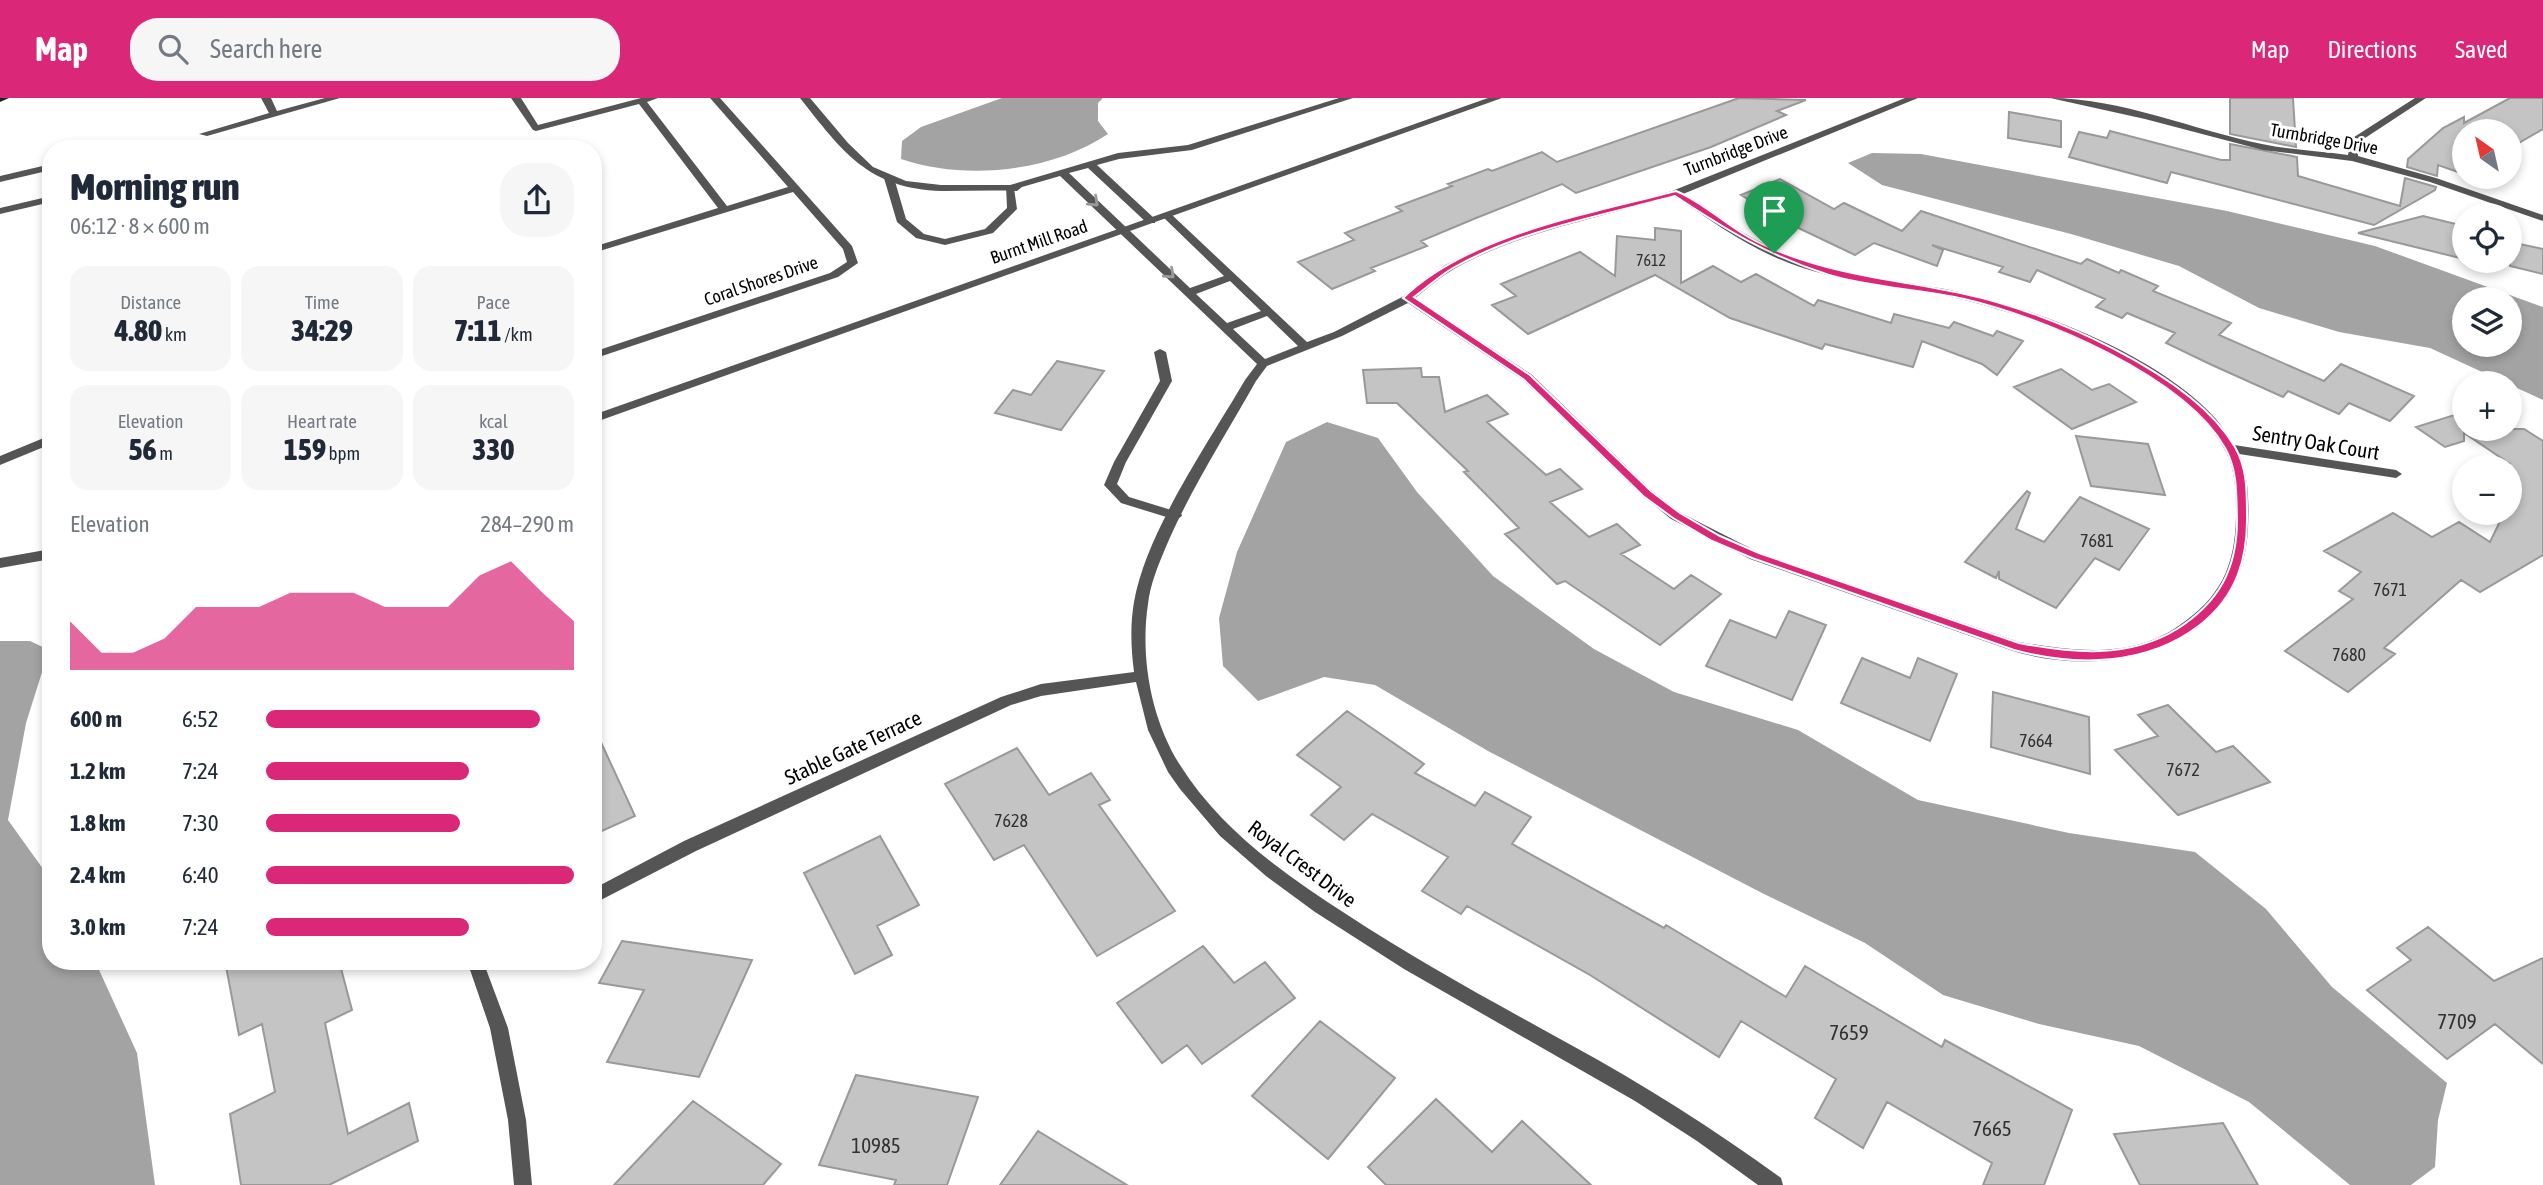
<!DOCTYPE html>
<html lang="en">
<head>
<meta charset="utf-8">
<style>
  body { margin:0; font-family:"Asap Condensed",sans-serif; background:#f6f6f7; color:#1f2937; height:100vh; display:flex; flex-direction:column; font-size:26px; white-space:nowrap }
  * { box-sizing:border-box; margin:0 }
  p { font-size:23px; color:#747a83 }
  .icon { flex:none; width:38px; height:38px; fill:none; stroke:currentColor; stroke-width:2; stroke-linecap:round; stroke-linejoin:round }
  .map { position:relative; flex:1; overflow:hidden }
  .side { position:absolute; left:42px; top:42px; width:560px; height:830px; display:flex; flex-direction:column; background:#fff; border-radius:28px; box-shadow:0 4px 10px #0003 }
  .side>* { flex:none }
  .needle { width:46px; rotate:326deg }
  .tools { position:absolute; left:2452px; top:21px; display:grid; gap:14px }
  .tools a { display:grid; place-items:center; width:70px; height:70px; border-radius:50%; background:#fff; box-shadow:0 4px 10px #0003; font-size:35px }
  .pin { position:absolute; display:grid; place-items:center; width:60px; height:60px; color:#fff; margin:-72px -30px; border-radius:50% 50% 50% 0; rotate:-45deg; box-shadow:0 0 7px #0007 }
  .pin .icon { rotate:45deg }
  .round { display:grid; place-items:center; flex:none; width:74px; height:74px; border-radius:28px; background:#f6f6f7 }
  .overview { display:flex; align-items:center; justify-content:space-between; height:119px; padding:0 28px }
  h1 { font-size:38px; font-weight:800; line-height:52px }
  .metrics { display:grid; grid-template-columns:repeat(3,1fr); gap:10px; height:119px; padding:7px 28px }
  .metrics div { display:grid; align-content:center; border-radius:18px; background:#f6f6f7; text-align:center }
  .metrics b { font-size:30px; font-weight:800 }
  .metrics small { font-size:19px; font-weight:400 }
  .metrics p { font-size:19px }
  .chart { height:196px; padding:14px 28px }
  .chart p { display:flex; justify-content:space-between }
  .chart svg { width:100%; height:126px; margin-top:7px; fill:#db2777; opacity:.7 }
  ul { padding:0 28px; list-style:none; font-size:23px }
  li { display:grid; grid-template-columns:112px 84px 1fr; align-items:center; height:52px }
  li i { height:18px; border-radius:9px; background:#db2777 }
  header { display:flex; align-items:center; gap:42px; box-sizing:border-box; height:98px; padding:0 35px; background:#db2777; color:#fff }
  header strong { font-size:33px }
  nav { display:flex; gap:38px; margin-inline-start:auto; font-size:24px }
  .search { width:490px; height:63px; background:#f6f6f7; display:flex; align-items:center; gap:18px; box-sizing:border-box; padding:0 24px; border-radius:28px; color:#747a83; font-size:26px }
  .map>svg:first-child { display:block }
</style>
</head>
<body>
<header>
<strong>Map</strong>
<div class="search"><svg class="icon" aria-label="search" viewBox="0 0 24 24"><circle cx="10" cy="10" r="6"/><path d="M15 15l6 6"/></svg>Search here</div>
<nav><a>Map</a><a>Directions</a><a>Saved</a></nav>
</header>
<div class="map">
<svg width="2543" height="1087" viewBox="0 0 2543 1087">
  <rect width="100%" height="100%" fill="#fff"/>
  <path fill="#a3a3a3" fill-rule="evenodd" d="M1002,0H1103L1098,5V23L1108,36C1051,74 966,83 901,61L902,43L921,29Z
    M1872,55L1921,56L2227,113L2375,148L2543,209V302L2430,250L2339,234L2259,210L2179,168L2071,136L1882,87L1848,65ZM2464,201H2510V247H2464Z
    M1327,324L1378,340L1417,394L1493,478L1594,551L1674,594L1798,632L1918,702L2069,735L2195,754L2266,811L2332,889L2447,985L2438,1022L2435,1069L2411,1087H2350L2249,1004L2139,948L2039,926L1943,897L1865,845L1762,795L1488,653L1375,587L1324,579L1258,603L1223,568L1219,520L1237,454L1286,344Z
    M0,543H30L49,552L26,625L8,722L51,782V863H95L137,955L155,1087H0Z"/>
  <path fill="#c4c4c4" stroke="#999" stroke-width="2" d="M1739,0L1806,2L1777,13L1786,17L1711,49L1576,95L1562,86L1476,120L1421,143L1427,148L1371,170L1375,173L1332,191L1298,164L1354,142L1345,135L1402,113L1396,109L1452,88L1448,86L1488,71L1492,73L1542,54L1557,64Z
    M2230,0H2293L2296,49L2230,36Z
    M2510,0H2543V31L2510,50V33H2464V76L2438,67L2437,78L2407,69L2408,61L2443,30L2464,19V25Z
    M2009,14L2061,23V49L2008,40Z
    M2110,33L2221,62H2230V46L2297,59L2298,78L2400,108L2405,80L2436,89L2435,92L2374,127L2171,74L2167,85L2069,59L2079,34L2107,40Z
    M1780,81L1834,111L1844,105L1902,133L1921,113L2081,166L2087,161L2119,175L2121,172L2158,188L2153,193L2231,225L2219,237L2324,283L2341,266L2414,298L2390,323L2349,305L2339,316L2288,293L2283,299L2212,267L2166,245L2175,235L2127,215L2122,220L2096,209L2105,201L2037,172L2030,184L1999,174L2003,169L1932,147L1943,152L1937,168L1874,145L1855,157L1788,125L1741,97Z
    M2423,118L2464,128V161L2358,135Z
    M1655,130L1681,133V185L1713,168L1741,184L1756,176L1814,208L1818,202L1891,225L1894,216L1949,230L1954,224L1993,238L1997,233L2023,243L1997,277L1982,266L1922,243L1913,269L1825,246L1822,251L1730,220L1655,177L1528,236L1492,207L1516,198L1501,186L1580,154L1615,178L1617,138L1655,142Z
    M2510,144L2543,151V176L2510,168Z
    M1057,263L1104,273L1061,332L995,315L1013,292L1031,297Z
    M1421,270L1422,279H1439L1445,314L1487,297L1508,316L1487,324L1546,377L1560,371L1582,391L1550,404L1589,439L1617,426L1640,447L1621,456L1674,491L1691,477L1721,496L1660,547L1565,483L1557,486L1505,436L1519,430L1464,374L1468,373L1397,305H1367L1363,272Z
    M2061,271L2092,292L2109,286L2136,304L2072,331L2014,289Z
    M2464,314V331H2524L2543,343V457L2480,494L2461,482L2384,550L2395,556L2348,594L2285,553L2353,501L2339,493L2361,474L2324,453L2393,415L2432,439L2459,424L2490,444L2504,415H2510V366L2464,335V343L2445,349L2416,329Z
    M2076,338L2148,346L2165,397L2091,388Z
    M2027,393L2030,395L2016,431L2044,444L2080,399L2149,431L2119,472L2095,460L2056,510L1999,481V473L1996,480L1965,464Z
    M1789,513L1826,527L1792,602L1706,568L1730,522L1776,540Z
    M1862,560L1910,580L1918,560L1957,576L1930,643L1841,605Z
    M1993,594L2089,619L2090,676L1991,649Z
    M2168,607L2216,654L2233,648L2270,684L2178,717L2115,652L2158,638L2138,617Z
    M1347,613L1424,666L1415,675L1475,708L1485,694L1531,719L1512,746L1664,830L1666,827L1786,899L1805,868L1942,949L1945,942L2072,1012L2044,1087H1983L1992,1065L1887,1004L1863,1050L1815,1020L1836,981L1741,923L1719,959L1590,877L1467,808L1461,816L1422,793L1448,759L1372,716L1344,742L1311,717L1341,689L1297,657Z
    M593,627L635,718L593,737Z
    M1017,650L1049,697L1091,675L1110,702L1099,707L1175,813L1097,858L1024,747L994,762L945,686Z
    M880,738L919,807L877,828L892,857L855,876L804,775Z
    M2428,829L2494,883L2543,860V966L2495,926L2447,961L2367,892L2411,862L2397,850Z
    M622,843L752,862L699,979L607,964L644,892L599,885Z
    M1203,848L1234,885L1265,864L1295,900L1202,966L1187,947L1162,965L1117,905Z
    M225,863H339L352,912L325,925L348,1036L409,1005L418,1043L329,1087H241L230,1016L275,994L262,926L239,937Z
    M1320,923L1395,980L1328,1061L1252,998Z
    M856,977L978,999L947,1087H894L896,1082L819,1067Z
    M1436,1001L1492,1054L1522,1023L1591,1087H1386L1368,1069Z
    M693,1003L781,1066L763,1087H614Z
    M2223,1025L2258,1087H2140L2114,1036Z
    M1038,1033L1127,1087H1000Z"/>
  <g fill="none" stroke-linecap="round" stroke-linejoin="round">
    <path fill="#555" fill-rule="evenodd" d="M889,77L894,80L906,121L924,136L945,141L985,131L1007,110L1006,88L1014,90L1017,111L993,135L945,147L916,140L897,124L884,80Z
      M1160,251L1166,254L1172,283L1126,364L1117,386L1129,399L1181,415L1182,418L1176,422L1121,405L1104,387L1114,364L1160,283L1154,254Z"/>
    <path fill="#555" fill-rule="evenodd" d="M261,0H271L277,13L325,0H340L207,38L199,36L269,15Z
      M511,0H521L538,27L641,0H658L647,4L727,108L788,89L710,0H720L852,148L858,165L838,179L593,261V254L830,175L847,164L843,151L793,94L593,155V149L718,110L639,6L536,33L533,32Z
      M800,0H810L848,45L873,69L906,83L941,87H1010L1118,55L1188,47L1339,0H1353L1192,52L1119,61L1097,67L1155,121V125H1147L1088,70L1069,75L1190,190L1224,178L1162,118L1171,116L1307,244L1334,234L1404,198L1445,167L1484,148L1521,135L1672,93L1905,0H1918L1683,96C1723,123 1763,150 1809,165C1853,180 1900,183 1945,191C2031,208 2157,255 2216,321C2223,329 2228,339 2234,347L2396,372L2402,376L2396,380L2239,356C2249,379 2249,405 2248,430C2243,550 2112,583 2013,553L1750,461L1671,421L1643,398L1523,282L1408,205L1342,238L1267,268L1256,283C1225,338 1190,392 1165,451C1158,468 1150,487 1148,506C1140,559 1151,621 1180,667C1220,731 1284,776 1346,816C1419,864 1495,905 1571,947C1644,987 1714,1031 1781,1080L1783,1087H1758L1697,1043L1635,1003L1404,871L1315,814L1266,778L1220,738L1180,691L1168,674L1148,632L1136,584L1041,598L1011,607L696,753L593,806V791L684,743L1001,599L1041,586L1134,574C1131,550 1130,527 1134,504C1146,434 1209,344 1245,282L1257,266L1060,78L1022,89L1017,93C992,92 967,93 942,93C868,91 842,53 800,0ZM1675,98C1715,126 1756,155 1803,170C1856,187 1911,189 1964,202C2044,221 2189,277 2227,356C2236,375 2236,397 2236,418C2235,470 2220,500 2177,529C2130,561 2073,553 2019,544L1760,455L1681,415L1651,392L1531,276L1415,200C1428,190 1440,179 1454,171C1516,135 1605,118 1675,98ZM1230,183L1261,213L1227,225L1196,196ZM1267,218L1298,248L1265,261L1233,231Z
      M2050,0C2120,0 2194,32 2262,46C2290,52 2320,53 2348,57L2351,41L2415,0H2426L2359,44L2358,58L2436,80L2543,117V123L2430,84L2352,63L2263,52L2145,21Z
      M128,48L132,49L134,51H123Z
      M51,66V72L0,84V78Z
      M51,98V104L0,116V110Z
      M51,337V346L0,367V358Z
      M467,863H483L508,930L526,1022L532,1087H514L508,1022L490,930Z"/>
    <path fill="#555" fill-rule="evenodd" d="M1488,0H1502L593,325V317Z
      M51,451V461L0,470V460Z"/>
    <path fill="#222" fill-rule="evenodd" d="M0,0H9L0,4Z"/>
  </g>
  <defs><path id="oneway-chevron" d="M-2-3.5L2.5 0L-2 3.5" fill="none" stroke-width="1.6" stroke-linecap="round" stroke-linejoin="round" transform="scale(1.75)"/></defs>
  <g stroke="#999">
    <use href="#oneway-chevron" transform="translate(1094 104) rotate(43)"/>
    <use href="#oneway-chevron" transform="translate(1170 176) rotate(43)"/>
  </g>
  <path fill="#db2777" stroke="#fff" stroke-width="2" fill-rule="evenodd" d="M1676,93C1701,103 1723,124 1747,138C1763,148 1782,155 1800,161C1854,179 1909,184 1965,196C2046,213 2192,275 2235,349C2247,370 2247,392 2247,416C2248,460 2237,498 2200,527C2147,568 2076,569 2014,552L1752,460L1712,443L1673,420L1643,398L1523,281L1403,200C1467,137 1591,115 1676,93ZM1675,98C1728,133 1767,157 1829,177C1872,190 1920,191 1964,201C2042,219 2184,278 2225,350C2238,373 2236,397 2237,422C2237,471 2219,504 2177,531C2128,561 2073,555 2019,545L1759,455L1720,438L1680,415L1651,393L1530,277L1414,199C1427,190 1439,178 1453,170C1520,132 1601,118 1675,98Z"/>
  <g text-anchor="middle" stroke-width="6" stroke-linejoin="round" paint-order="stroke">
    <g font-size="16" fill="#313131">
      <text x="1651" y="168">7612</text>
    </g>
    <g font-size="18" fill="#000" stroke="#fff">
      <text transform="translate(2324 41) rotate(10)" y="6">Turnbridge Drive</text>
      <text transform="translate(1736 53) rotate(-21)" y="6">Turnbridge Drive</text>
      <text transform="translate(1039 144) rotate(-19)" y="6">Burnt Mill Road</text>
      <text transform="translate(761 183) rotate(-19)" y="6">Coral Shores Drive</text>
    </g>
    <g font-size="18" fill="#313131">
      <text x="2097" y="449">7681</text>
      <text x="2390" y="498">7671</text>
      <text x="2349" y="563">7680</text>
      <text x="2036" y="649">7664</text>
      <text x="2183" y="678">7672</text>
      <text x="1011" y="729">7628</text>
    </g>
    <g font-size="21" fill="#000" stroke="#fff">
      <text transform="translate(2316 345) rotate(9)" y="7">Sentry Oak Court</text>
      <text transform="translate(853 650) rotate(-25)" y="7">Stable Gate Terrace</text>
      <text transform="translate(1302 766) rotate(37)" y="7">Royal Crest Drive</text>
    </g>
    <g font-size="21" fill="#313131">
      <text x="2457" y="931">7709</text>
      <text x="1849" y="942">7659</text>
      <text x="1992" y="1038">7665</text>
      <text x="876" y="1055">10985</text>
    </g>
  </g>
</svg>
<div class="tools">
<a><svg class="needle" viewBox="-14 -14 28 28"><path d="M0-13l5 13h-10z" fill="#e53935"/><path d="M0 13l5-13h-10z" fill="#747a83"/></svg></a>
<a><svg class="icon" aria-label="locate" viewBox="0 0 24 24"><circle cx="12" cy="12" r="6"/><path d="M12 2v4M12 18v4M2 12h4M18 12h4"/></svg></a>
<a><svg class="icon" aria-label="layers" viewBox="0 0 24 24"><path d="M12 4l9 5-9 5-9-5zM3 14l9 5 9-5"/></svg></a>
<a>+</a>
<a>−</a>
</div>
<div class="pin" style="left:1774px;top:155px;background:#1e9e55"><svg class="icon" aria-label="arrive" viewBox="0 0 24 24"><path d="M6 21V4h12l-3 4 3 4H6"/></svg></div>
<section class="side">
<div class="overview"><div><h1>Morning run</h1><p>06:12 · 8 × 600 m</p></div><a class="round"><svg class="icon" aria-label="share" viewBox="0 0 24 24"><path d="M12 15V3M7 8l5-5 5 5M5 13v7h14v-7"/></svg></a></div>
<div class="metrics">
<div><p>Distance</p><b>4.80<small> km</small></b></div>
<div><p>Time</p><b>34:29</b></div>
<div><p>Pace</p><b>7:11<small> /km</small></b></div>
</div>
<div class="metrics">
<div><p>Elevation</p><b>56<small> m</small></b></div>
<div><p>Heart rate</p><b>159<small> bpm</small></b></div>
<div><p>kcal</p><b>330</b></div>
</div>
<div class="chart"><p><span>Elevation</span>284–290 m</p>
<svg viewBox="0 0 160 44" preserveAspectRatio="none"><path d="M0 44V27L10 38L20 38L30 33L40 22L50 22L60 22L70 17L80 17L90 17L100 22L110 22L120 22L130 11L140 6L150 17L160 27V44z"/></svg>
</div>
<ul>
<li><b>600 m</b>6:52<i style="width:89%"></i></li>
<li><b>1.2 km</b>7:24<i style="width:66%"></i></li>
<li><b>1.8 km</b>7:30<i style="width:63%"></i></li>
<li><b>2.4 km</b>6:40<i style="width:100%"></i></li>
<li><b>3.0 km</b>7:24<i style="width:66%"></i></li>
</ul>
</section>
</div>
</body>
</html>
